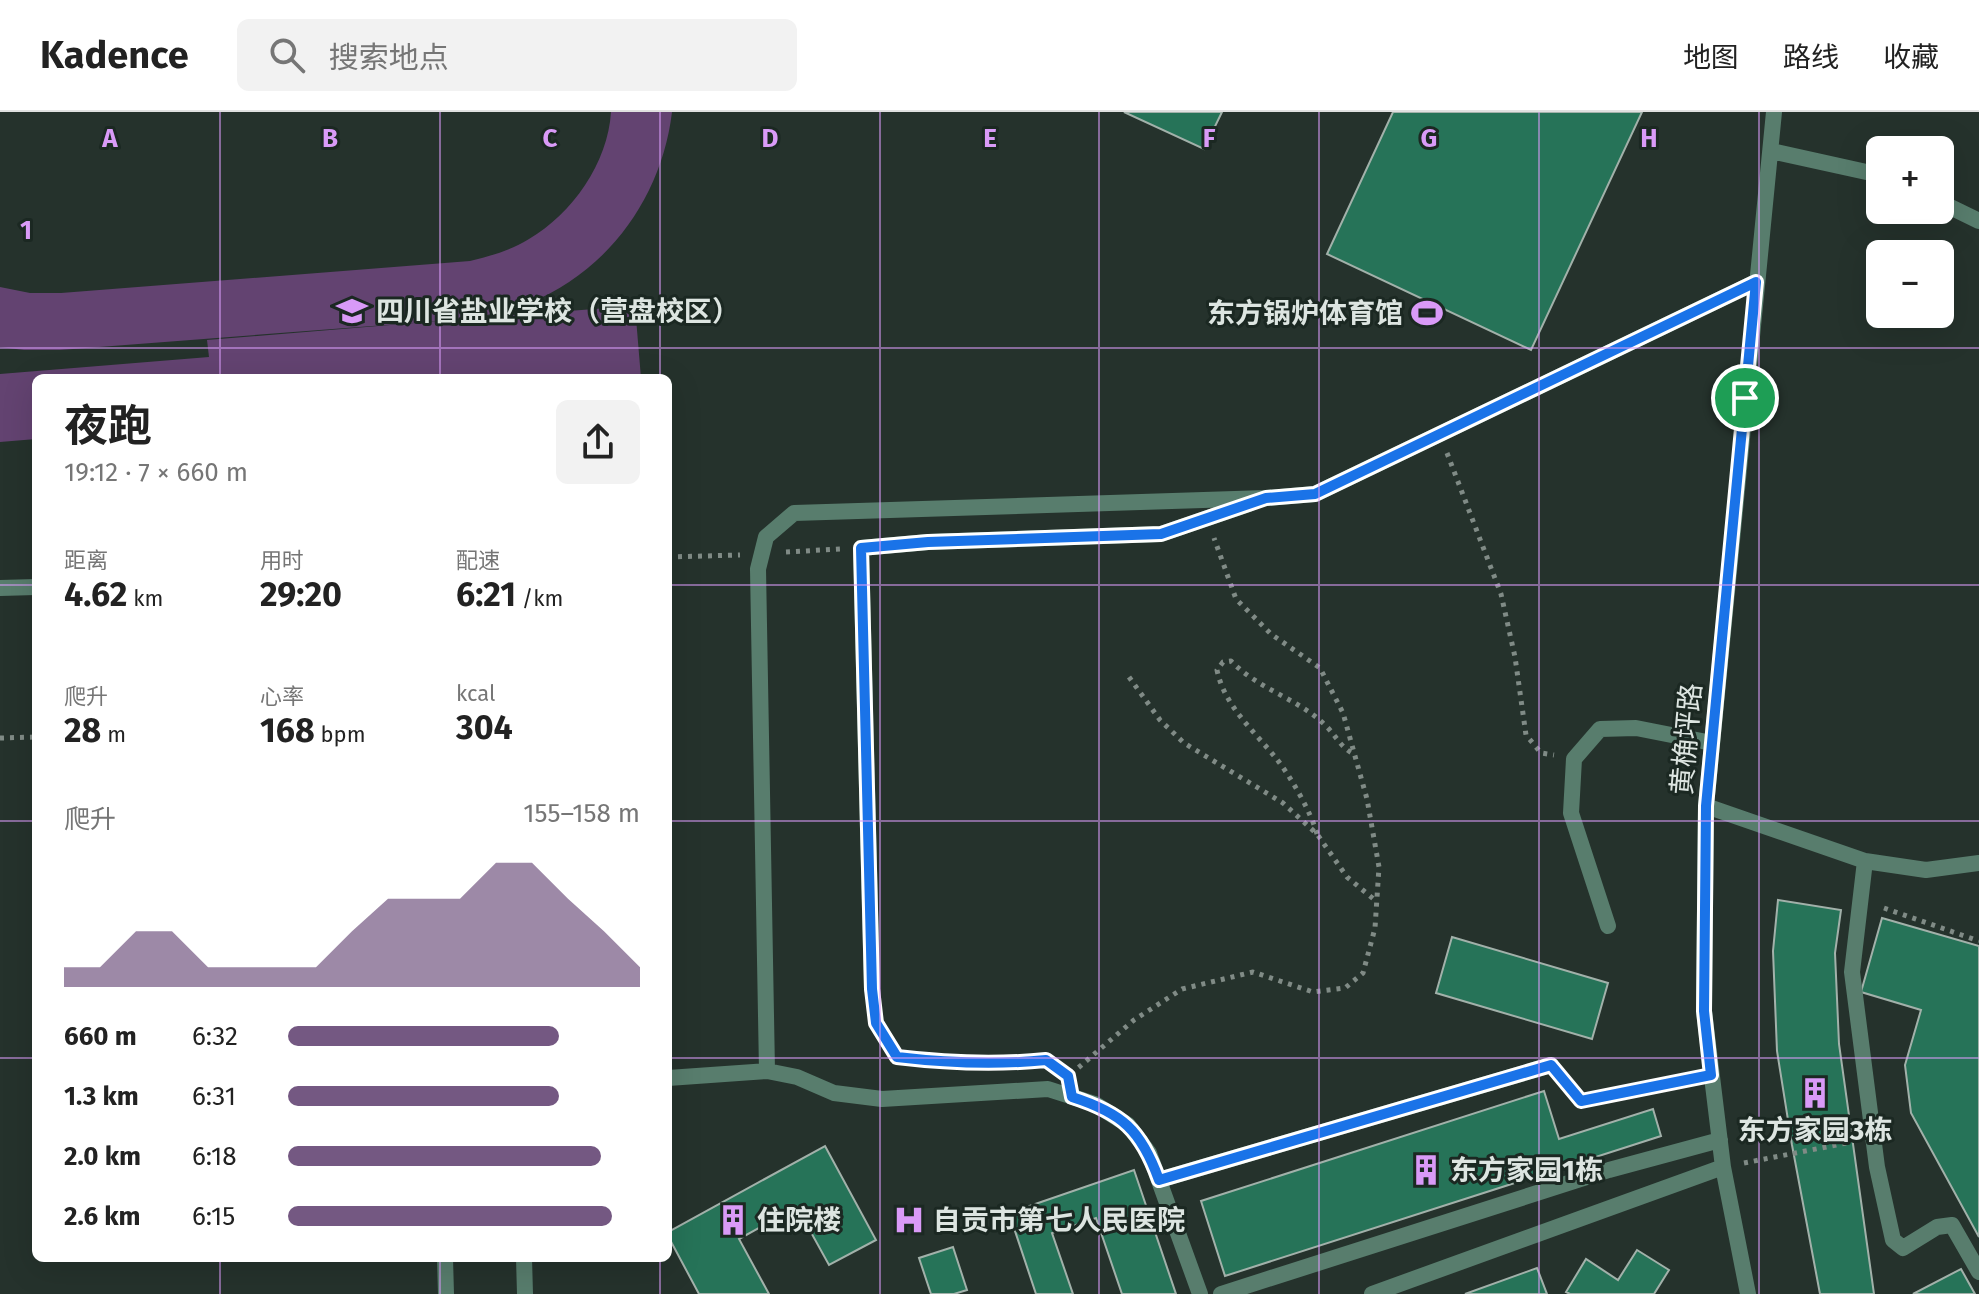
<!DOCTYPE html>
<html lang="zh">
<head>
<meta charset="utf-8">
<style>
  body { margin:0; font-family:"Fira Sans","Noto Sans SC",sans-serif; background:#f2f2f2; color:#222; height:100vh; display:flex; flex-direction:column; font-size:30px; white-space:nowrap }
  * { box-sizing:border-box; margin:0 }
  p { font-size:26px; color:#767676 }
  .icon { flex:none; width:44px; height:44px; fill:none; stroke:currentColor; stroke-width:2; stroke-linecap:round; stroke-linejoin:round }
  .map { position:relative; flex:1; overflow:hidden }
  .drawer { position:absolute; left:32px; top:262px; width:640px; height:888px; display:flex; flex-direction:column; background:#fff; border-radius:12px; box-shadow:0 8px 32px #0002 }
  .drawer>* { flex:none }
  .buttons { position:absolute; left:1866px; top:24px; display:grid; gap:16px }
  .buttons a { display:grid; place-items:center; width:88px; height:88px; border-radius:12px; background:#fff; box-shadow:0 8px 32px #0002; font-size:40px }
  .pin { position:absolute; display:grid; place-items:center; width:68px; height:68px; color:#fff; margin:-34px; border:4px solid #fff; border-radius:50%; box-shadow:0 2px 8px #0007 }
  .round { display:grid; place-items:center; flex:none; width:84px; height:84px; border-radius:12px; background:#f2f2f2 }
  .head { display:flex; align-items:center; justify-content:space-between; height:136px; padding:0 32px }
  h1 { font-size:44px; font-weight:700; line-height:60px }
  .stats { display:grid; grid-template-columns:repeat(3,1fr); gap:12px; height:136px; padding:8px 32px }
  .stats div { display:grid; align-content:center }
  .stats b { font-size:34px; font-weight:700 }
  .stats small { font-size:22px; font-weight:400 }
  .stats p { font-size:22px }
  .chart { height:224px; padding:16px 32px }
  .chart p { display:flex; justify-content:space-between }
  .chart svg { width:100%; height:144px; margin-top:8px; fill:#745882; opacity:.7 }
  ul { padding:0 32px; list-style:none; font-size:26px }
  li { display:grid; grid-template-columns:128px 96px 1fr; align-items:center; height:60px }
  li i { height:20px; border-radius:10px; background:#745882 }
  header { display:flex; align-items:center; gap:48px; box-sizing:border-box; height:112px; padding:0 40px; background:#fff; border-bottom:2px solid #e0e0e0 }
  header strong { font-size:38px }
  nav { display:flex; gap:44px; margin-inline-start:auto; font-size:28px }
  .search { width:560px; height:72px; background:#f2f2f2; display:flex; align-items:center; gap:20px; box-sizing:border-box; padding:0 28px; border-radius:12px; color:#767676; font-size:30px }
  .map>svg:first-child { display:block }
</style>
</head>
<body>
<header>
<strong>Kadence</strong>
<div class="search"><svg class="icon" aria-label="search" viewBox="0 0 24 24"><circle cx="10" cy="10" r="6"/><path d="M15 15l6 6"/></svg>搜索地点</div>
<nav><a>地图</a><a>路线</a><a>收藏</a></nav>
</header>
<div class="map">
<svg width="1979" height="1182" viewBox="0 0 1979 1182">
  <rect width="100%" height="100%" fill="#25322c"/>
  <path fill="#634371" d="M611,0H672C662,84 609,159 529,191C512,198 493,201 476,206L635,194L641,266H36V327L0,330V262L209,245L207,228L451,208L60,238H24L0,235V175L30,181H61L470,149C491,144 511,138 529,127C572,102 608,51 611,0Z"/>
  <path fill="#267358" stroke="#a2b1aa" stroke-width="2" d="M1124,0H1222L1204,37Z
    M1393,0H1642L1531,238L1327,142Z
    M1778,788L1841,798L1835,841L1839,932L1874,1182H1820L1792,1033L1777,939L1773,839Z
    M1882,806L1979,834V1125L1911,1001L1905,953L1921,898L1861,880Z
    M1452,825L1608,871L1592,927L1436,881Z
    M1544,979L1559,1027L1653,997L1661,1024L1225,1164L1201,1089Z
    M825,1034L876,1128L829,1153L797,1095L739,1127L769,1182H699L668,1124V1120Z
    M1134,1058L1176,1182H1122L1096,1106L1052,1121L1073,1182H1036L1009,1101Z
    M953,1135L967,1178L954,1182H931L919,1146Z
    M1637,1138L1669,1158L1654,1182H1570L1566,1180L1586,1147L1618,1168Z
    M1537,1156L1547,1182H1465Z
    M1961,1157L1975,1182H1913Z"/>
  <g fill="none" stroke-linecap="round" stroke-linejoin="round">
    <path stroke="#808b86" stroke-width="5" stroke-dasharray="4 6" stroke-linecap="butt" d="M1447,341L1501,482L1515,545L1526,623L1541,641L1554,643
      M786,440L840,437
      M668,445L740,443
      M1129,565L1160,608L1184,631L1283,691L1317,722L1347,765L1376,789
      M0,626L36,625
      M1317,722C1311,700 1290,663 1275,645C1253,618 1224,593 1217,558L1223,550L1231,549C1259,578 1300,587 1327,615C1337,625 1341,636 1354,642
      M1884,796L1979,829
      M875,898L876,911L897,945C947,951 996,953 1046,948L1052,953
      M1071,962L1134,908L1182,877L1253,860L1313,880L1345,876L1363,861L1375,816L1379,755L1367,687L1343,601L1320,556L1271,522L1236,487L1214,426
      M1564,969L1581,989L1690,967
      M1744,1051L1852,1030"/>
    <path stroke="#587d6d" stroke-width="16" d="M1771,39L1880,63
      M1940,90L1979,109
      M0,476L36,475
      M1706,694L1865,749L1926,758L1979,751
      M1865,749L1852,860L1877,1055L1893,1128L1903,1136L1937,1115L1952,1113L1979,1160
      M1608,814L1571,701L1574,647L1600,617L1636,616L1712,631
      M872,877L861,436L928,430L1161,422L1249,392
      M767,959L758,457L766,425L794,401L1266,386L1315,382L1756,170
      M668,966L767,959L797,965L834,981L882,987L1048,977L1095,992L1128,1013L1149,1041L1200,1182
      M1159,1068L1551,953
      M445,1146L446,1182
      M524,1146L525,1182
      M1221,1182L1609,1058L1720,1028
      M1372,1182L1723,1055
      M1748,1182L1723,1055L1704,899L1706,694L1774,0"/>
  </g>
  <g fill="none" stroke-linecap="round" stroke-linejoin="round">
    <defs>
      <path id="route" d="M1756,170L1706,694L1704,899L1711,963L1581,989L1551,953L1159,1068C1141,1018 1122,1001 1072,985L1068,964L1046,948C996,953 947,951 897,945L876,911L872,877L861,436L928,430L1161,422L1266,386L1315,382Z"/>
    </defs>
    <use href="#route" stroke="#fff" stroke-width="16"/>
    <use href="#route" stroke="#1a73e8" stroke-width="10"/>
  </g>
  <path fill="none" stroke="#d99af7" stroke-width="2" stroke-opacity="0.55" d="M220,0V266M440,0V266M660,0V266M880,0V1182M1099,0V1182M1319,0V1182M1539,0V1182M1759,0V1182M0,236H1979M0,473H36M668,473H1979M0,709H36M668,709H1979M0,946H36M668,946H1979M220,1146V1182M440,1146V1182M660,1146V1182"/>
  <defs>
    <symbol id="university-bare" viewBox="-9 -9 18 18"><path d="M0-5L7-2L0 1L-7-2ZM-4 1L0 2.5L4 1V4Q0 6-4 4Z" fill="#d99af7" stroke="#1b2822" stroke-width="2.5" paint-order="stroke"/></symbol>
    <symbol id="stadium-bare" viewBox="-9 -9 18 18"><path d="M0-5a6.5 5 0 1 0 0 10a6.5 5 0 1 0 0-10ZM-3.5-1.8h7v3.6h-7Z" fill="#d99af7" stroke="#1b2822" stroke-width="2.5" paint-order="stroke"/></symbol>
    <symbol id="building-bare" viewBox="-9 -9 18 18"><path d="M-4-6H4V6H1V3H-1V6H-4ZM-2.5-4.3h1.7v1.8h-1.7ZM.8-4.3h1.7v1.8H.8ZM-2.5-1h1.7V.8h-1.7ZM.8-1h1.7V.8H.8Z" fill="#d99af7" stroke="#1b2822" stroke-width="2.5" paint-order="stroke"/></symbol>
    <symbol id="hospital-bare" viewBox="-9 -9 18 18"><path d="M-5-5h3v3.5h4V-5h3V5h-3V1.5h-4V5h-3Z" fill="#d99af7" stroke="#1b2822" stroke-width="2.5" paint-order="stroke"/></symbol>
  </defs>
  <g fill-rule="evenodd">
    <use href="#university-bare" x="330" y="177" width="44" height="44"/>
    <use href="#stadium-bare" x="1405" y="179" width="44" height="44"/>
    <use href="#building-bare" x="1793" y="959" width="44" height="44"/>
    <use href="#building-bare" x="1404" y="1036" width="44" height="44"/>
    <use href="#building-bare" x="711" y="1086" width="44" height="44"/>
    <use href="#hospital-bare" x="887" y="1086" width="44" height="44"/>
  </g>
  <g text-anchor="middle" stroke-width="6" stroke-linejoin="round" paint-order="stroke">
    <g font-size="28" font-weight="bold" fill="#dde5e1" stroke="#1b2822" text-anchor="start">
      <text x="376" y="209">四川省盐业学校（营盘校区）</text>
      <text x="1403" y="211" text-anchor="end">东方锅炉体育馆</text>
      <text x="1815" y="1028" text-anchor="middle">东方家园3栋</text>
      <text x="1450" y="1068">东方家园1栋</text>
      <text x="757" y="1118">住院楼</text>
      <text x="933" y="1118">自贡市第七人民医院</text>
    </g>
    <g font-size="28" fill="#dde5e1" stroke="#1b2822">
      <text transform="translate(1686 627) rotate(-85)" y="10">黄桷坪路</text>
    </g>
  </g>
  <g font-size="26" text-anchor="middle" font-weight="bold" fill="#d99af7" stroke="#1b2822" stroke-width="6" stroke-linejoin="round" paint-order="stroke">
    <text x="110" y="35">A</text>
    <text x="330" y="35">B</text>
    <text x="550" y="35">C</text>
    <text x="770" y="35">D</text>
    <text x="990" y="35">E</text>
    <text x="1209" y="35">F</text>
    <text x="1429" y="35">G</text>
    <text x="1649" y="35">H</text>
    <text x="26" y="127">1</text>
  </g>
</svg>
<div class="buttons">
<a>+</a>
<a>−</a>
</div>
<div class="pin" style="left:1745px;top:286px;background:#1e9e55"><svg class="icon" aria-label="arrive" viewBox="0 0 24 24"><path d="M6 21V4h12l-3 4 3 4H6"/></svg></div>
<section class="drawer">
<div class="head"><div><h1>夜跑</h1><p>19:12 · 7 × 660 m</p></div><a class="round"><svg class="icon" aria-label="share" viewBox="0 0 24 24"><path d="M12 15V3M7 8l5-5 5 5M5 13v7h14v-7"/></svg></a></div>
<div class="stats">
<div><p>距离</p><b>4.62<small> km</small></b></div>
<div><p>用时</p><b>29:20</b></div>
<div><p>配速</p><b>6:21<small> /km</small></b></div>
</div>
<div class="stats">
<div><p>爬升</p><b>28<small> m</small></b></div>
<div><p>心率</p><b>168<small> bpm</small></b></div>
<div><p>kcal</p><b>304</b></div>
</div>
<div class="chart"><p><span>爬升</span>155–158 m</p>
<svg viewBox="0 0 160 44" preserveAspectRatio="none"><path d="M0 44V38L10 38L20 27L30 27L40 38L50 38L60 38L70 38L80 27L90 17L100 17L110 17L120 6L130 6L140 17L150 27L160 38V44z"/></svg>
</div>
<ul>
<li><b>660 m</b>6:32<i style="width:77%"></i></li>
<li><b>1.3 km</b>6:31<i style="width:77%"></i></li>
<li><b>2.0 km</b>6:18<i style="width:89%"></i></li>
<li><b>2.6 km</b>6:15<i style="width:92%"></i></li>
</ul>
</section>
</div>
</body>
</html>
